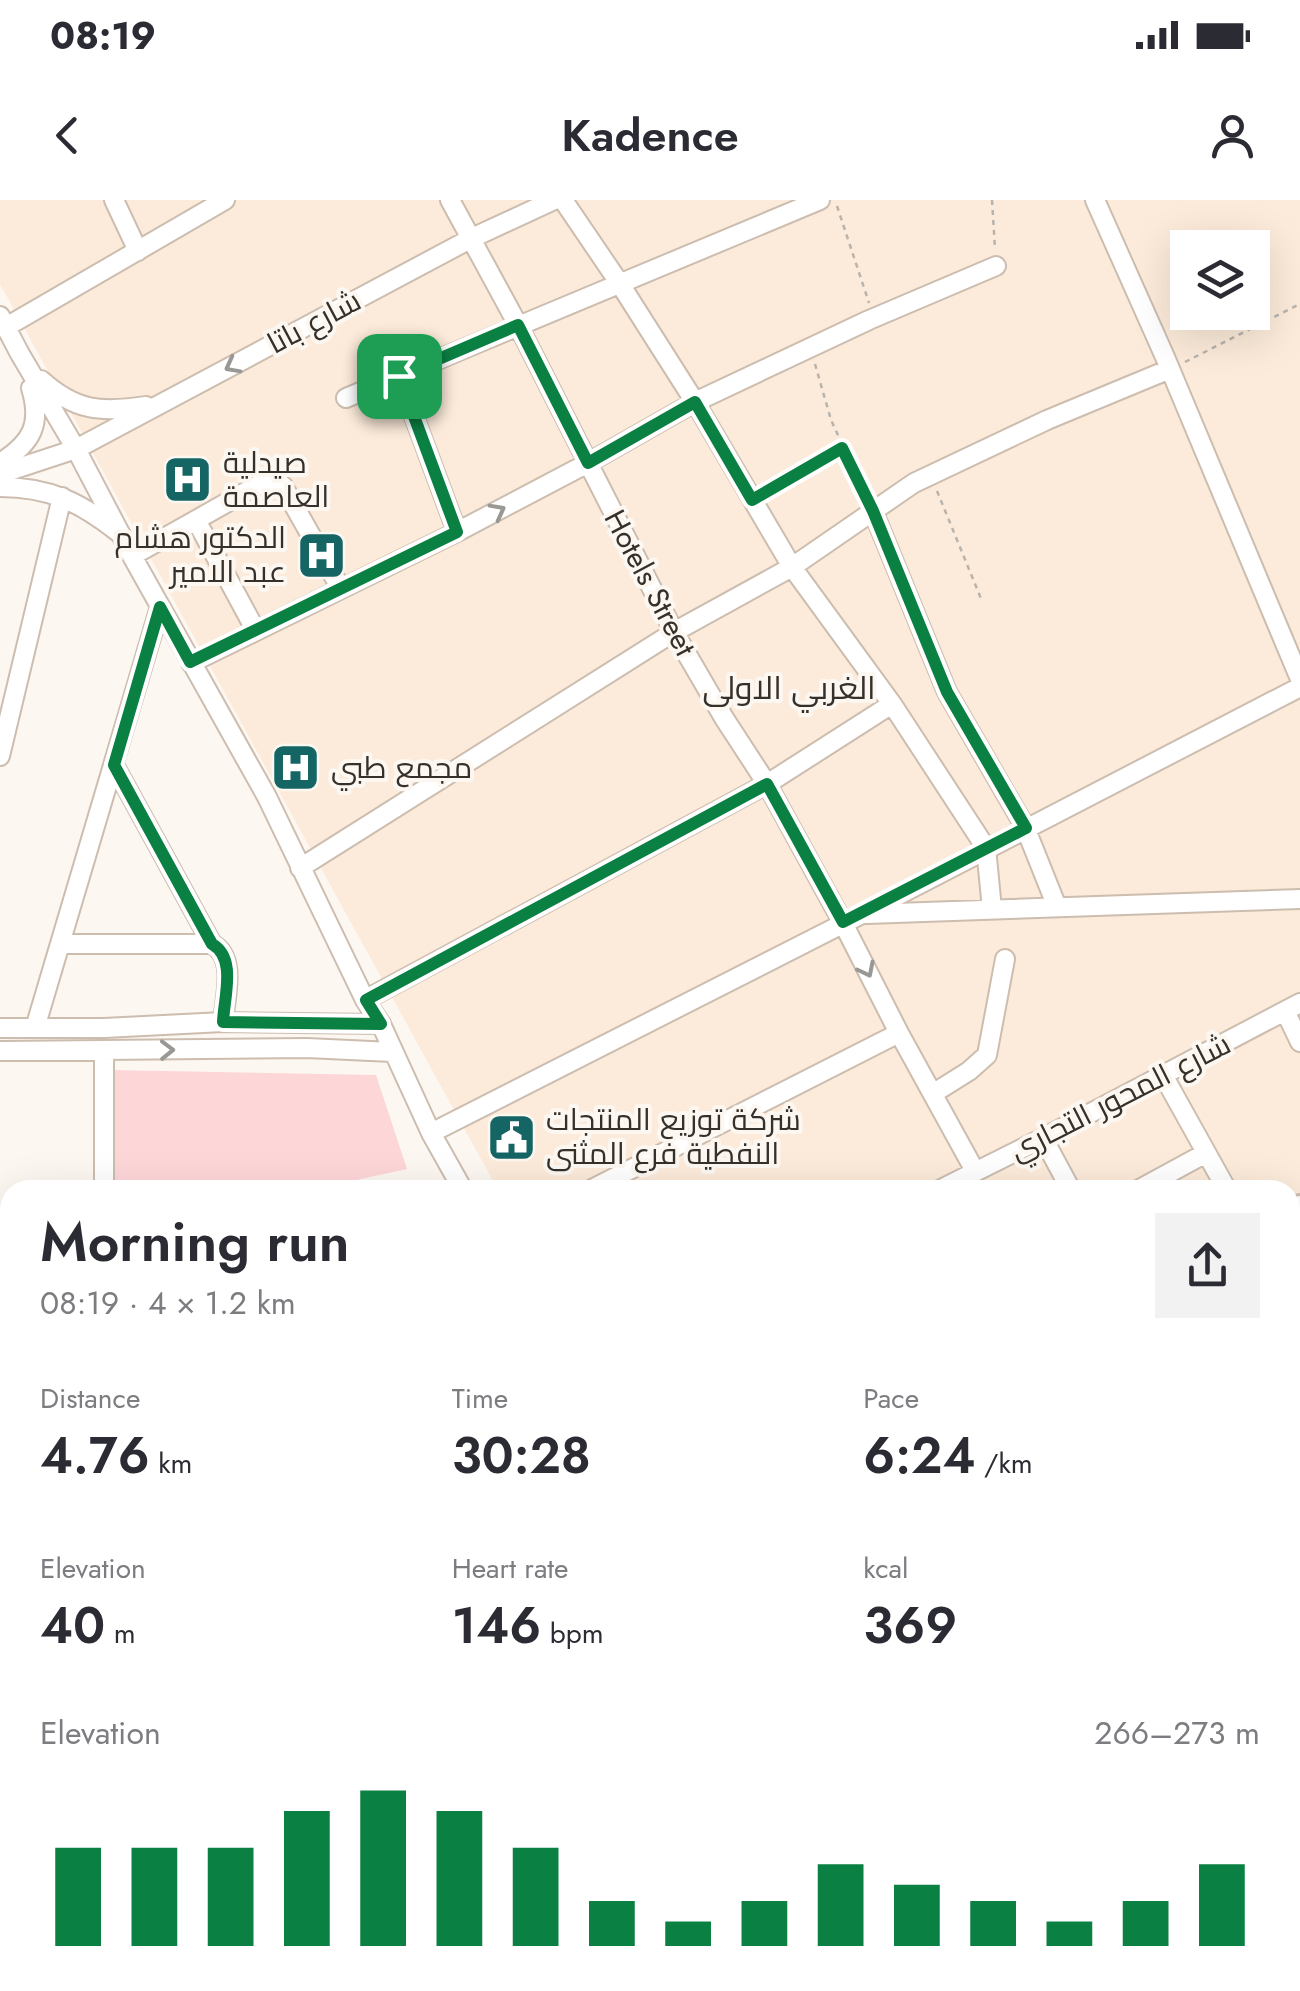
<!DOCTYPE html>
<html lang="en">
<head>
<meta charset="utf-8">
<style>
  body { margin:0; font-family:Jost,Cairo,sans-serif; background:#f2f2f3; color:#2b2b33; height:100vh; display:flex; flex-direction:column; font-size:38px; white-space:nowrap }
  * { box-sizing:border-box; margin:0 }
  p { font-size:32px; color:#7c7c81 }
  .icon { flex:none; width:55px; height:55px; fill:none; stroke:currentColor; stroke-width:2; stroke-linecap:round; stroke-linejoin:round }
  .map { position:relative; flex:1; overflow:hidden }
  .details { position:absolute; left:0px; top:980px; width:1300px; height:812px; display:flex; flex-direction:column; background:#fff; border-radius:30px 30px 0 0; box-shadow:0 10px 40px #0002 }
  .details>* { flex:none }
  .fabs { position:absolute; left:1170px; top:30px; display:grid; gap:20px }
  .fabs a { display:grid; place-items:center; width:100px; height:100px; border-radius:0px; background:#fff; box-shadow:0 10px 40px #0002; font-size:50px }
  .pin { position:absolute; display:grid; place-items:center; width:85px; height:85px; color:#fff; margin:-42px; border-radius:20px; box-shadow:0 5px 15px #0006 }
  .round { display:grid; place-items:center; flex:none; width:105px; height:105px; border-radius:0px; background:#f2f2f3 }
  .head { display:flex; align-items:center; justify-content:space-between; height:170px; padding:0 40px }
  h1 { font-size:55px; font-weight:600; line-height:75px }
  .figures { display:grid; grid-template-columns:repeat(3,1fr); gap:15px; height:170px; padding:10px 40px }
  .figures div { display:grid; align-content:center }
  .figures b { font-size:50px; font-weight:600 }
  .figures small { font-size:28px; font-weight:400 }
  .figures p { font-size:28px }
  .chart { height:280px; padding:20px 40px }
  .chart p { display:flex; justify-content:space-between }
  .chart svg { width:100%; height:180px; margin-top:10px; stroke:#0b8043; stroke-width:6 }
  .status { display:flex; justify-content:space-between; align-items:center; height:70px; padding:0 50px; background:#fff; direction:ltr }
  .status svg { height:28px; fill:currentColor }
  header { display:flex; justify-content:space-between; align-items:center; height:130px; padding:0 40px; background:#fff; font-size:45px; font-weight:600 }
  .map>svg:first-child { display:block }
</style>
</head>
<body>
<div class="status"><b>08:19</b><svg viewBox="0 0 49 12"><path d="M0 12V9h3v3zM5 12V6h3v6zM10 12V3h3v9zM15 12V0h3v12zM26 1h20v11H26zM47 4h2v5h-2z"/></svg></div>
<header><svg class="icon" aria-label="back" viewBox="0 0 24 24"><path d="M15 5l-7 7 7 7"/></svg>Kadence<svg class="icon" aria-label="person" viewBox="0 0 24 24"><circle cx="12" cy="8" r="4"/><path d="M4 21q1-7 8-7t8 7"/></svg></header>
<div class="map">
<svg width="1300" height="1791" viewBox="0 0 1300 1791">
  <rect width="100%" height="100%" fill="#fdf7f1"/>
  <path fill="#fcebda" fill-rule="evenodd" d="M0,0H1300V996L1290,1001V990H498L0,84ZM1188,48H1252V112H1188Z"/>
  <path fill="#fdd6d8" d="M111,870L376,875L407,969L310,990H112Z
    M10,1736V1782L95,1783L100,1791H0V1742Z
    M313,1783H413L418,1791H294Z"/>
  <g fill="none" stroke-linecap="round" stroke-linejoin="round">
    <defs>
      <path id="minor" d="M114,0L138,51
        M450,0L518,125L674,432L724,518L767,584L843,723L899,833L975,971
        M563,0L620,84L695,202L792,367L892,504L986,648L992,709
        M1095,0L1165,157L1300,479
        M0,116L20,154L76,249L132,356L267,597L365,800L381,824L431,933L463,990
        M6,127L225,0
        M399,176L457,332
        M41,180C75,211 101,213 146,206
        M346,198L820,0
        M0,263C32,243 42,224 31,188
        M0,274L76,249L472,38L554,0
        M0,287C49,287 80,302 118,332
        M873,311L947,492L1025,627L1057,707
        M196,320L256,431
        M132,356L267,280H276L283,286L341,389
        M191,463L457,332L588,263L695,202L869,120L996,66
        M0,556L62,297
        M114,565L212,744
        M300,668L674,432L792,367L914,283L1047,220L1170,169
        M867,714L1300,699
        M60,744H212C237,757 225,797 223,822
        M365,800L767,584L892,504
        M1285,811L1300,842
        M0,828H104L223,822L381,824
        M35,828L160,407
        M0,851L307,848L392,852
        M1163,875L1227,990
        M934,893L969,871L987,855L1005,759
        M431,933L862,714L1300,487
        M1043,938L1071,990
        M104,990V850
        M590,990L899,833
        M939,990L1043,938L1300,803
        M1138,990L1206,953
        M0,1067L10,1063
        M1290,1288L1300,1309
        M0,1339L10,1334
        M0,1375L10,1370
        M1290,1426L1300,1414
        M0,1515L10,1536
        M1290,1532L1300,1544
        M1290,1573L1300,1553
        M0,1770L10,1765
        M428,1782L433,1791
        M728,1782L732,1791
        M911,1782L916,1791
        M1091,1782L1096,1791
        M1170,1791L1175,1782"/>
      <path id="major" d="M1290,1013L1300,1007
        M1290,1041L1300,1035
        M1290,1063L1300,1057
        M1290,1083L1300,1077
        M1290,1668L1300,1651
        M0,1690L10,1685
        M1290,1704L1300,1687
        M0,1727L10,1722
        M1290,1737L1300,1720
        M1290,1768L1300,1751
        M1238,1791L1243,1782
        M1275,1791L1281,1782"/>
    </defs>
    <use href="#minor" stroke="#ccbdaf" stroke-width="22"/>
    <use href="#major" stroke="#ccbdaf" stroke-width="28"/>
    <path stroke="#b9b3ad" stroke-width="2.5" stroke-dasharray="5 5" stroke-linecap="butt" d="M992,0L995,49
      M837,6L869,103
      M1185,162L1300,104
      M815,164L831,220L866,296
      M767,291L842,248
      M937,291L982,401"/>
    <use href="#minor" stroke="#fff" stroke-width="18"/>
    <use href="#major" stroke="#fff" stroke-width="22"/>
  </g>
  <defs><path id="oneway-chevron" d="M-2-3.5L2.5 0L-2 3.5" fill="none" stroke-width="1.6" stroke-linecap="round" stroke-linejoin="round" transform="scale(2.5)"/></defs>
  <g stroke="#9a9894">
    <use href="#oneway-chevron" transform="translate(232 166) rotate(152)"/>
    <use href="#oneway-chevron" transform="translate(498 311) rotate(-28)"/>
    <use href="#oneway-chevron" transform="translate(867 770) rotate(63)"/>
    <use href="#oneway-chevron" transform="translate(167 850) rotate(-1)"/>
  </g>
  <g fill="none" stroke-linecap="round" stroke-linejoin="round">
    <defs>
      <path id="route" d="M518,125L588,263L695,202L752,300L842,248L873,311L947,492L1026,628L843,722L767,584L366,800L381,824L223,822C224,797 237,758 212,744L114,565L160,407L190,462L457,332L399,176Z"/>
    </defs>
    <use href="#route" stroke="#fff" stroke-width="20"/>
    <use href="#route" stroke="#0b8043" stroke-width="12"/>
  </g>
  <defs>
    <symbol id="hospital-square" viewBox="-11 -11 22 22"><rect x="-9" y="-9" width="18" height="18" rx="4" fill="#166565" stroke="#fdf7f1"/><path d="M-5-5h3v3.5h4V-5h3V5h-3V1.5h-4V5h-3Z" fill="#fff"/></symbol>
    <symbol id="civic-square" viewBox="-11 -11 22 22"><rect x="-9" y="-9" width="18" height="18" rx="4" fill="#166565" stroke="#fdf7f1"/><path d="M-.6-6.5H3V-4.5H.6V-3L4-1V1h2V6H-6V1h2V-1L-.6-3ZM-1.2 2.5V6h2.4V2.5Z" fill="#fff"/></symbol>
  </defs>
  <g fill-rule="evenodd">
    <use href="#hospital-square" x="160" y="252" width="55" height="55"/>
    <use href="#hospital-square" x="294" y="328" width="55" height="55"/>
    <use href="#hospital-square" x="268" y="540" width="55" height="55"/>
    <use href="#civic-square" x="484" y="910" width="55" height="55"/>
  </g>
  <g text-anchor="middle" stroke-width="8" stroke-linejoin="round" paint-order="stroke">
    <g font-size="30" fill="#36302a" stroke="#fdf7f1">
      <text transform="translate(314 122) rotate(-28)" y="10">شارع باتا</text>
      <text transform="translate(650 383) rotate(62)" y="10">Hotels Street</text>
      <text transform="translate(1120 897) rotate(-27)" y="10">شارع المحور التجاري</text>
    </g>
    <g font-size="30" fill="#36302a" stroke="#fdf7f1" text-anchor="start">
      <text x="223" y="273">صيدلية<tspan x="223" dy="34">العاصمة</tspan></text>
      <text x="286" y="348" text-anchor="end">الدكتور هشام<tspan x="286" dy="34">عبد الامير</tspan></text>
      <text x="331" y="578">مجمع طبي</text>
      <text x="546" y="930">شركة توزيع المنتجات<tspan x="546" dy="34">النفطية فرع المثنى</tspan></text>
    </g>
    <g font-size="32" fill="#36302a" stroke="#fdf7f1">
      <text x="789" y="499">الغربي الاولى</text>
    </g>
  </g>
</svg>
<div class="fabs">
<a><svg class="icon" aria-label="layers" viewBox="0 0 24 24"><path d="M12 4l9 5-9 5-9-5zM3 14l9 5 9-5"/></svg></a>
</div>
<div class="pin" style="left:399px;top:176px;background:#1e9e55"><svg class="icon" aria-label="arrive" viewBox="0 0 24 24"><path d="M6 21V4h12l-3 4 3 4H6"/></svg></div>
<section class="details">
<div class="head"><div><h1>Morning run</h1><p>08:19 · 4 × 1.2 km</p></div><a class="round"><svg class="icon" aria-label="share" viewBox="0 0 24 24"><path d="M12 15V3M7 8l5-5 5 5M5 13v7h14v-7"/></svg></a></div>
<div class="figures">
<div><p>Distance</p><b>4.76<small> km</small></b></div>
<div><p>Time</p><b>30:28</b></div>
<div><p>Pace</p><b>6:24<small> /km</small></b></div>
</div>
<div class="figures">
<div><p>Elevation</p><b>40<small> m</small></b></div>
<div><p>Heart rate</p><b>146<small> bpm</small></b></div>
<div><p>kcal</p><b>369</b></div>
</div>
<div class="chart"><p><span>Elevation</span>266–273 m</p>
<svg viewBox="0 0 160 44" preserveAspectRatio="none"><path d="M5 44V20M15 44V20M25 44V20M35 44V11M45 44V6M55 44V11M65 44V20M75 44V33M85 44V38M95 44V33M105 44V24M115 44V29M125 44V33M135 44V38M145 44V33M155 44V24"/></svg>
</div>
</section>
</div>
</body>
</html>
